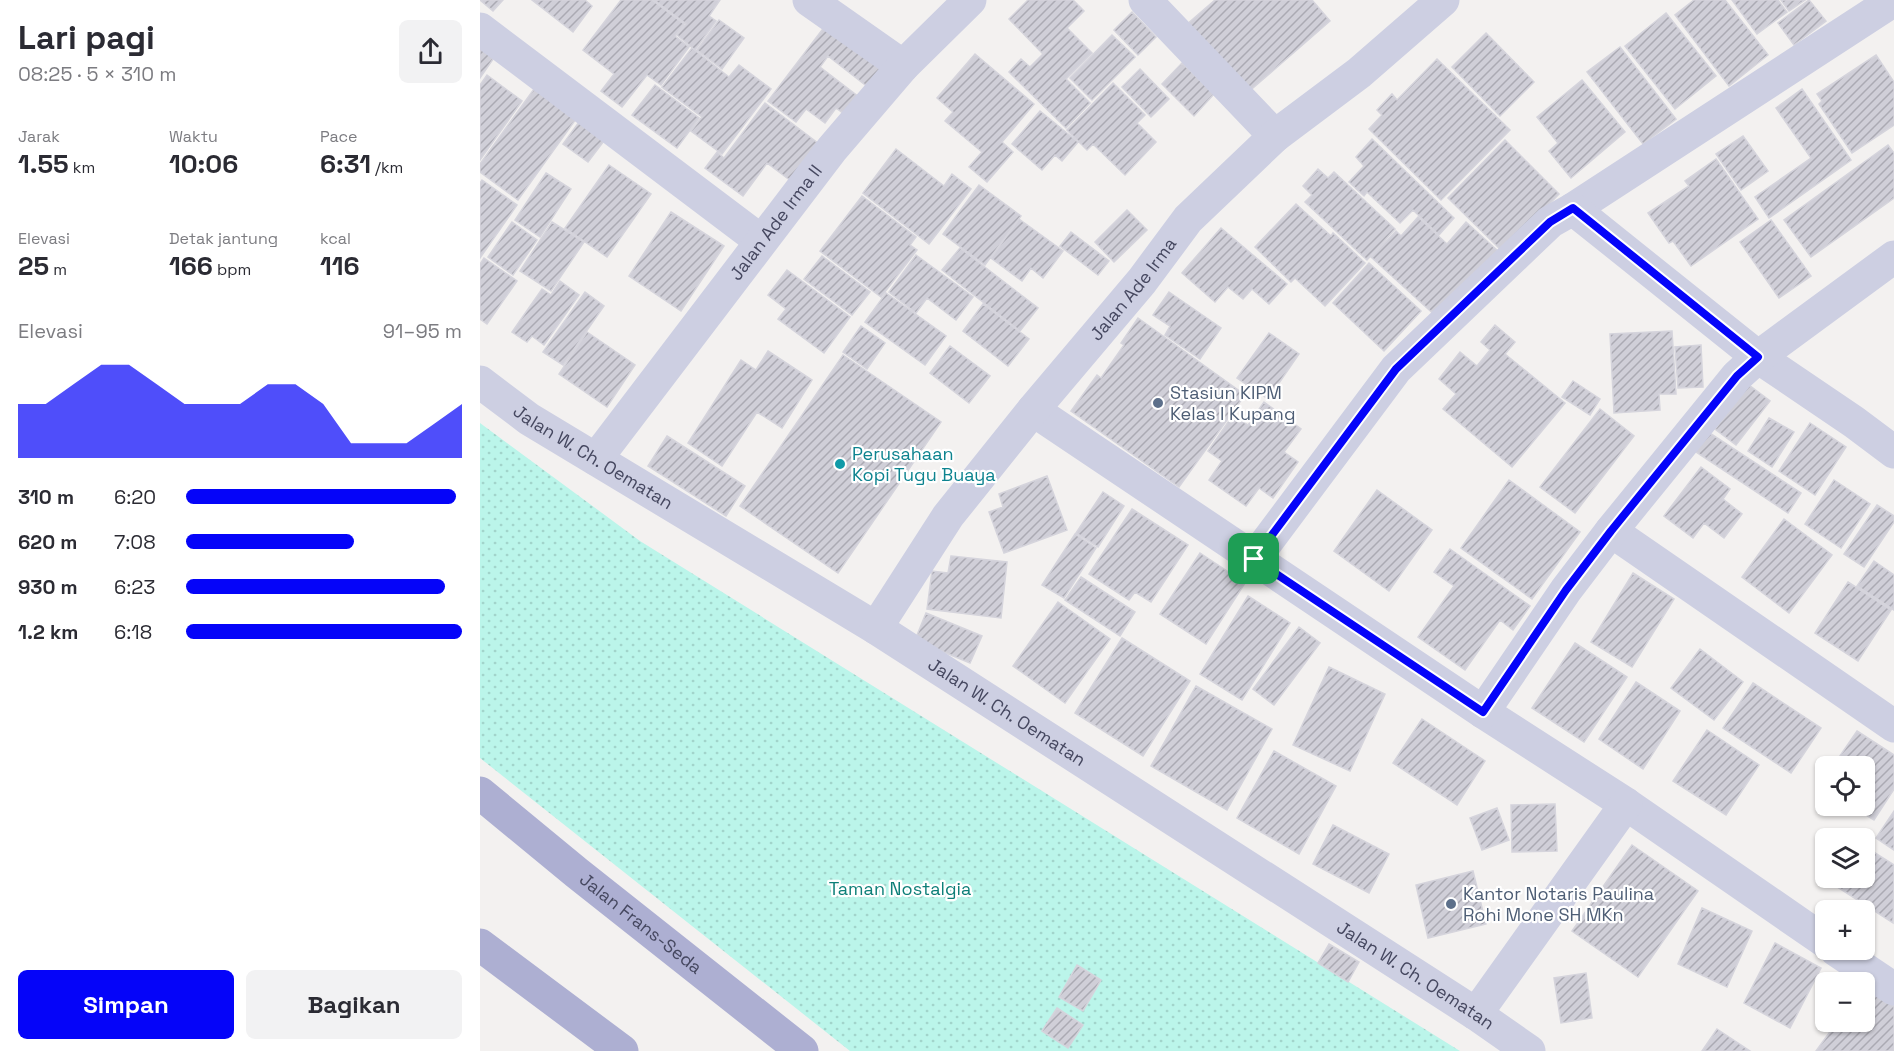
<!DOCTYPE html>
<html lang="id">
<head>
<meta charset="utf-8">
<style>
  body { margin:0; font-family:"Space Grotesk",sans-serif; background:#f2f2f3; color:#2b2b33; height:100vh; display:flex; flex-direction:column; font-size:22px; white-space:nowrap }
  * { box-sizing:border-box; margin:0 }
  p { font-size:20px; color:#7c7c81 }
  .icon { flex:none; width:33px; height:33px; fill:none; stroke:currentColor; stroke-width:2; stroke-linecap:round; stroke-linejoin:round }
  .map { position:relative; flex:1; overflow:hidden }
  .side { display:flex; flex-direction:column; background:#fff; width:480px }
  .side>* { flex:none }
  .fabs { position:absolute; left:1335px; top:756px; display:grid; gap:12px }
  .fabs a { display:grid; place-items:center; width:60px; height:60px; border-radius:9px; background:#fff; box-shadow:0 2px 4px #0004; font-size:30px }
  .pin { position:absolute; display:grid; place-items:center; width:51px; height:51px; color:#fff; margin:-26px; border-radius:12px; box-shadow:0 3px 9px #0006 }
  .round { display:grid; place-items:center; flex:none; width:63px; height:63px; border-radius:9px; background:#f2f2f3 }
  .summary { display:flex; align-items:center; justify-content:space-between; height:102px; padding:0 18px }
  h1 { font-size:33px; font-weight:700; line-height:45px }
  .stats { display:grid; grid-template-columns:repeat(3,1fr); gap:9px; height:102px; padding:6px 18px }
  .stats div { display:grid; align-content:center }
  .stats b { font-size:26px; font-weight:700 }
  .stats small { font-size:16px; font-weight:400 }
  .stats p { font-size:16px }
  .chart { height:168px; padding:12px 18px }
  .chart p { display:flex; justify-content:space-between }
  .chart svg { width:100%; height:108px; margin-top:6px; fill:#0504f9; opacity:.7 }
  .button { display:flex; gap:12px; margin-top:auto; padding:12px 18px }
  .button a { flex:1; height:69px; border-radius:9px; background:#0504f9; color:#fff; font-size:24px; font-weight:700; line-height:69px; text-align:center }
  .button a+a { background:#f2f2f3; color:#2b2b33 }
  ul { padding:0 18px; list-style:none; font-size:20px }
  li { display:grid; grid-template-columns:96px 72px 1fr; align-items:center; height:45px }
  li i { height:15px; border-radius:8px; background:#0504f9 }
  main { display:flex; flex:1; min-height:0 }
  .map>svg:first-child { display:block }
</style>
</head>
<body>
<main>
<section class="side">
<div class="summary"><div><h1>Lari pagi</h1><p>08:25 · 5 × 310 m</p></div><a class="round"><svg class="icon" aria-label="share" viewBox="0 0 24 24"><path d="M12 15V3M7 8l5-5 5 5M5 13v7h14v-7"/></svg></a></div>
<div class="stats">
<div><p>Jarak</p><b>1.55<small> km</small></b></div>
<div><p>Waktu</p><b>10:06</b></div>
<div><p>Pace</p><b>6:31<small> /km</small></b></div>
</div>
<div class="stats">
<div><p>Elevasi</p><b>25<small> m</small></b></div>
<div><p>Detak jantung</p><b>166<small> bpm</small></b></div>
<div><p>kcal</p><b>116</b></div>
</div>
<div class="chart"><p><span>Elevasi</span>91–95 m</p>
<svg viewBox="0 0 160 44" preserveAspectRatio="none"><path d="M0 44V22L10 22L20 14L30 6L40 6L50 14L60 22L70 22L80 22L90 14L100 14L110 22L120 38L130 38L140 38L150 30L160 22V44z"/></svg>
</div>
<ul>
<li><b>310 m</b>6:20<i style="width:98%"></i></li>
<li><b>620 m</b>7:08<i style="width:61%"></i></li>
<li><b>930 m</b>6:23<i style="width:94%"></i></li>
<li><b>1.2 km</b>6:18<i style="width:100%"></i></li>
</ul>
<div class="button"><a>Simpan</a><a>Bagikan</a></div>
</section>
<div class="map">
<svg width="1414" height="1051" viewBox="0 0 1414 1051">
  <defs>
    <pattern id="park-dots" width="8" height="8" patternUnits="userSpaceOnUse" patternTransform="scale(1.5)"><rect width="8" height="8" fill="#bbf5ea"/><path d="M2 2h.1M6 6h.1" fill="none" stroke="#a2d4cb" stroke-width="1.8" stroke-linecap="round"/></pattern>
    <pattern id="building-hatch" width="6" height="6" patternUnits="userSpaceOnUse" patternTransform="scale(1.5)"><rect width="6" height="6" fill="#d0cfd8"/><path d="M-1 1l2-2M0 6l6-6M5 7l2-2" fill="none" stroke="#abaab3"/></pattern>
  </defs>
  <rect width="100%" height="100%" fill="#f3f1f0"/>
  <path fill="url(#park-dots)" d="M0,423L160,541L980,1051H370L0,758Z"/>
  <path fill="url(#building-hatch)" stroke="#d5d4dc" stroke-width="1.5" d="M0,0H23L13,11Z
    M52,0H105L112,6L93,32Z
    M141,0H172L204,24L195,36L209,47L181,85L167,75L142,107L121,91L134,74L103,50Z
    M174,0H240L229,16L236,21L215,50L197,35L206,24Z
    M548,0H593L604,11L562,53L529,19Z
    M735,0H832L850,21L766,94L706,25Z
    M1214,0H1245L1288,55L1249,86L1195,15Z
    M1252,0H1298L1307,12L1277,34Z
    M1301,0H1325L1309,11Z
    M1329,0L1346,21L1314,45L1298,23Z
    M652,12L676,37L658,55L634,30Z
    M1186,13L1236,76L1195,109L1145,46Z
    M239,20L264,38L242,69L217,50Z
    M345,26L412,76L398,95L348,56L340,67L388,104L375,122L356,108L345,123L326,109L316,122L288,101Z
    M588,29L612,53L586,79L610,103L586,128L529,72L541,59L550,67Z
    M1006,33L1054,82L1020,116L972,67Z
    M632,35L655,57L612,100L590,78Z
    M0,39L18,52L0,78Z
    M1140,47L1196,119L1163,144L1107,72Z
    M212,48L249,77L259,65L291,89L242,154L211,131L222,117L182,87Z
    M495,54L554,104L522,142L533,152L507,182L489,167L502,152L465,121L473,112L457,98Z
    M1396,55L1414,82V125L1372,153L1339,104L1342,101L1337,94Z
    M957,59L1030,130L961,200L889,129L902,115L897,110L912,94L917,100Z
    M702,63L734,94L714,116L682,84Z
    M660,69L689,99L671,117L642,87Z
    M7,75L42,101L0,160V85Z
    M1102,80L1145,132L1091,178L1069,151L1078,143L1057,117Z
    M633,83L665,115L657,123L676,142L645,175L613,144L607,150L587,130Z
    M175,85L219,118L197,148L152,115Z
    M54,89L96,119L38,200L0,172V164Z
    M1322,89L1371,160L1289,218L1275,197L1331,158L1296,108Z
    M285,103L347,150L319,187L287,163L263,196L225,168L237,152L244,158Z
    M560,111L598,142L582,161L575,155L562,170L532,144Z
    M99,122L124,141L108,162L83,144Z
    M1263,136L1288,171L1261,190L1236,154Z
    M892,139L974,218L959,235L933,210L920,223L887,192L884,196L869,182L884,166L876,157Z
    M1025,140L1079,194L1023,252L968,198Z
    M1408,145L1414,153V198L1331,257L1304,220Z
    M416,149L464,186L472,174L491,189L449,244L383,193Z
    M1236,159L1278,219L1211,266L1193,241L1189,243L1168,213L1209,186L1205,181Z
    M129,165L171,194L127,257L85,228Z
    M838,169L848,178L854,172L915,229L887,260L825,202L832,195L823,186Z
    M66,173L91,189L60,237L35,220Z
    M2,180L37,205L0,258V183Z
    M499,185L541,216L505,265L463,234Z
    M382,196L436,237L430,245L437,250L401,297L340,251Z
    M816,204L851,236L853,233L885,263L845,306L815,278L811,282L775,247Z
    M647,210L667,230L634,262L615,242Z
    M191,212L244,246L201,311L149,276Z
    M938,217L967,244L986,222L1019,252L958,318L891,257L916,231L921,236Z
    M539,219L583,251L563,278L551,268L542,281L511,258Z
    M1291,220L1331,276L1299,298L1260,242Z
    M32,222L57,240L33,275L8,257Z
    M72,222L104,242L71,291L40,271Z
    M741,228L807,284L789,304L772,289L763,299L748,287L735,302L702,273Z
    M591,232L629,261L618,275L580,246Z
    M480,248L558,308L540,331L462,270Z
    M436,255L493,297L476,320L447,298L436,313L409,292Z
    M342,256L390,292L372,315L324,279Z
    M4,258L37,281L7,324L0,319V264Z
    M889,263L941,311L904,351L853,303Z
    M307,270L370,317L344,353L298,319L306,309L288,295Z
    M80,281L99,295L64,345L52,336L47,342L32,332L62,289L71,295Z
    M105,292L124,306L83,365L63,352Z
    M689,292L741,328L720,359L685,335L690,326L673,315Z
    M406,293L466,336L445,365L385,322Z
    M503,304L549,339L528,366L483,331Z
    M658,318L765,395L699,487L591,411L617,375L621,378L644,345L641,343Z
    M1015,325L1035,342L1025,354L1085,403L1032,467L963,409L976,394L959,379L980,352L997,366L1010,350L1001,342Z
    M381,326L405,343L387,369L363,352Z
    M1192,331L1196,394H1179L1180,410L1134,413L1130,334Z
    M107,332L155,365L127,407L79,374Z
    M789,333L819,354L788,399L757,378Z
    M1221,345L1223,387L1198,388L1195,347Z
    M470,346L510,376L489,403L450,373Z
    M288,351L332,380L302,428L277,412L242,466L208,443L261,360L276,370Z
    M363,355L461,422L358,573L260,506Z
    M1093,381L1120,399L1110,415L1082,397Z
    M1269,385L1290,401L1256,445L1235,429Z
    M784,402L821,429L804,452L818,462L793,498L779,488L766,506L729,480L742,461L728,451L753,415L768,425Z
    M1120,409L1154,436L1095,513L1060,487Z
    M1289,418L1314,432L1292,467L1268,451Z
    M1330,423L1366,447L1335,495L1299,471Z
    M1222,428L1321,493L1308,513L1210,448Z
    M187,436L265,486L246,516L168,466Z
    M1221,467L1250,489L1243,499L1262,514L1244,538L1224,523L1213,538L1184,516Z
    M567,476L587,530L524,553L509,512L523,507L519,494Z
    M1029,480L1100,532L1052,599L981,548Z
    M1354,480L1390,504L1361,548L1325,524Z
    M897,490L952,530L909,591L854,551Z
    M623,492L644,506L618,547L596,533Z
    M1397,505L1414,516V522L1384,567L1364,554Z
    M652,509L708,545L671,602L655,592L649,600L609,574Z
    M1304,519L1352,555L1309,613L1262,577Z
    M595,534L616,548L584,598L562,585Z
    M970,549L1050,606L1033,630L1020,620L985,670L938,637L974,586L954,572Z
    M720,553L765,583L726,644L680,614Z
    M471,556L527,562L521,618L447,609L452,571L468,573Z
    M1394,561L1414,575V610L1377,586Z
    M1153,573L1194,599L1152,667L1111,642Z
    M601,577L655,612L640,636L585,600Z
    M1368,582L1411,610L1378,661L1335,633Z
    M768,596L810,623L762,700L720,674Z
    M578,602L630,639L585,703L533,666Z
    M446,613L502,636L490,663L435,640Z
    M819,627L840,643L794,705L773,689Z
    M642,638L710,681L663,756L595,713Z
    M1095,643L1147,677L1104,742L1052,708Z
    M1220,649L1263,682L1234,720L1191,688Z
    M849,667L905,694L870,771L813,745Z
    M1156,682L1200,711L1163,769L1119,739Z
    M1273,683L1341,728L1311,773L1243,728Z
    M716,686L792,729L747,810L671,766Z
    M942,719L1005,761L977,805L913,763Z
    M1227,730L1279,765L1246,815L1193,781Z
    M1377,731L1414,755V789L1394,820L1371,806H1384V766H1353Z
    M794,751L856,786L819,854L757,818Z
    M1075,804L1077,851L1032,852L1031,805Z
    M1017,808L1029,840L1002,850L990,818Z
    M1414,811V850L1396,838Z
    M853,825L909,854L889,893L833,864Z
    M1152,845L1218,891L1158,977L1092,931Z
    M1384,846L1414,865L1413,923L1348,881L1350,878H1384Z
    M993,871L1006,924L948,938L936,885Z
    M1222,908L1272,931L1247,987L1198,964Z
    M1295,943L1341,968L1310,1028L1264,1003Z
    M849,944L879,962L868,982L838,963Z
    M597,965L621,980L603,1011L579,997Z
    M1106,973L1112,1018L1081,1023L1074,978Z
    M1384,984L1414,1003V1051H1336L1357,1022H1384Z
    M577,1008L603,1025L588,1048L562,1031Z
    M1237,1029L1270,1051H1222Z"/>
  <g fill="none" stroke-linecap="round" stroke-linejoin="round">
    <g stroke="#cdcfe2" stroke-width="33">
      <path d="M329,0L423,66"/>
      <path d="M665,0L795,136"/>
      <path d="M0,29L281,241"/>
      <path d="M1093,209L1414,0"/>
      <path id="s1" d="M0,382L49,419L396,628L996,1014L1049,1051"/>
      <path d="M553,410L1003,712L1146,804L1346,942"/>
      <path id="s2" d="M116,459L352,149L423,66L490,0"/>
      <path d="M1131,531L1414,726"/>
      <path d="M774,559L916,369L1070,222L1093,209L1278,357L1374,422L1414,452"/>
      <path id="s3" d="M396,628L468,516L553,410L662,281L708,219L795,136L879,73L963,0"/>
      <path d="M1003,712L1086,590L1131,531L1257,376L1278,357L1414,257"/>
      <path d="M1356,950L1414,989"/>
      <path d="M996,1014L1146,804"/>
    </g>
    <g stroke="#adafd2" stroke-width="33">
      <path id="s4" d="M0,793L97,873L322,1051"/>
      <path d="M0,945L142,1051"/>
    </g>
  </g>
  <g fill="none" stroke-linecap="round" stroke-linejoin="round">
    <defs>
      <path id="route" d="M1093,208L1278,357L1257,376L1131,531L1086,590L1003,712L774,559L916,369L1070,222Z"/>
    </defs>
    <use href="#route" stroke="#fff" stroke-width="12"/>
    <use href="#route" stroke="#0504f9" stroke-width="8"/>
  </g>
  <g fill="#5c6f8a" stroke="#fff" stroke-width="2">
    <circle cx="678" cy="403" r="6"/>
    <circle cx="971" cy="904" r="6"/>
  </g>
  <circle fill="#0f9aa8" stroke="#fff" stroke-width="2" cx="360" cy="464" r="6"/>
  <g text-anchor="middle" stroke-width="4.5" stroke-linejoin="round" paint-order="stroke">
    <g font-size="18" fill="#464860" stroke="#fff">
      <text dy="6" stroke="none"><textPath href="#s2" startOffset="297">Jalan Ade Irma II</textPath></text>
      <text dy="6" stroke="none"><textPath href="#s3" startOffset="426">Jalan Ade Irma</textPath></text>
      <text dy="6" stroke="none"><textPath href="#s1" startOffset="136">Jalan W. Ch. Oematan</textPath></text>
      <text dy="6" stroke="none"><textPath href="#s1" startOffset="622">Jalan W. Ch. Oematan</textPath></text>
      <text dy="6" stroke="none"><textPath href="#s4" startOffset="207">Jalan Frans-Seda</textPath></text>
      <text dy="6" stroke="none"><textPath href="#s1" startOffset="1108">Jalan W. Ch. Oematan</textPath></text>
    </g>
    <g font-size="18" fill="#4e5e75" stroke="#fff" text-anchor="start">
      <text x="690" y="399">Stasiun KIPM<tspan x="690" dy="21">Kelas I Kupang</tspan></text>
      <text x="983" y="900">Kantor Notaris Paulina<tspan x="983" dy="21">Rohi Mone SH MKn</tspan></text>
    </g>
    <g font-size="18" fill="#0d838f" stroke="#fff" text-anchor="start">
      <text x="372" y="460">Perusahaan<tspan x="372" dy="21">Kopi Tugu Buaya</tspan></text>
    </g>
    <g font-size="18" fill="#0d7f78" stroke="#fff">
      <text x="420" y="895">Taman Nostalgia</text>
    </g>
  </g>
</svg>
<div class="fabs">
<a><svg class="icon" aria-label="locate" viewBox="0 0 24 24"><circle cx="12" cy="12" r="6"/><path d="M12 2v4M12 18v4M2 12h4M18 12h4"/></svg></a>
<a><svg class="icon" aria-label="layers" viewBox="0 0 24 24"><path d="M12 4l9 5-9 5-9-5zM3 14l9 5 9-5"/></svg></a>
<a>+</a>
<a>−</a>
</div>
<div class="pin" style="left:774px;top:559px;background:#1e9e55"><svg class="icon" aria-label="arrive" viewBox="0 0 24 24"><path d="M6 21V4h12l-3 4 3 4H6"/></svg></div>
</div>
</main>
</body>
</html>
